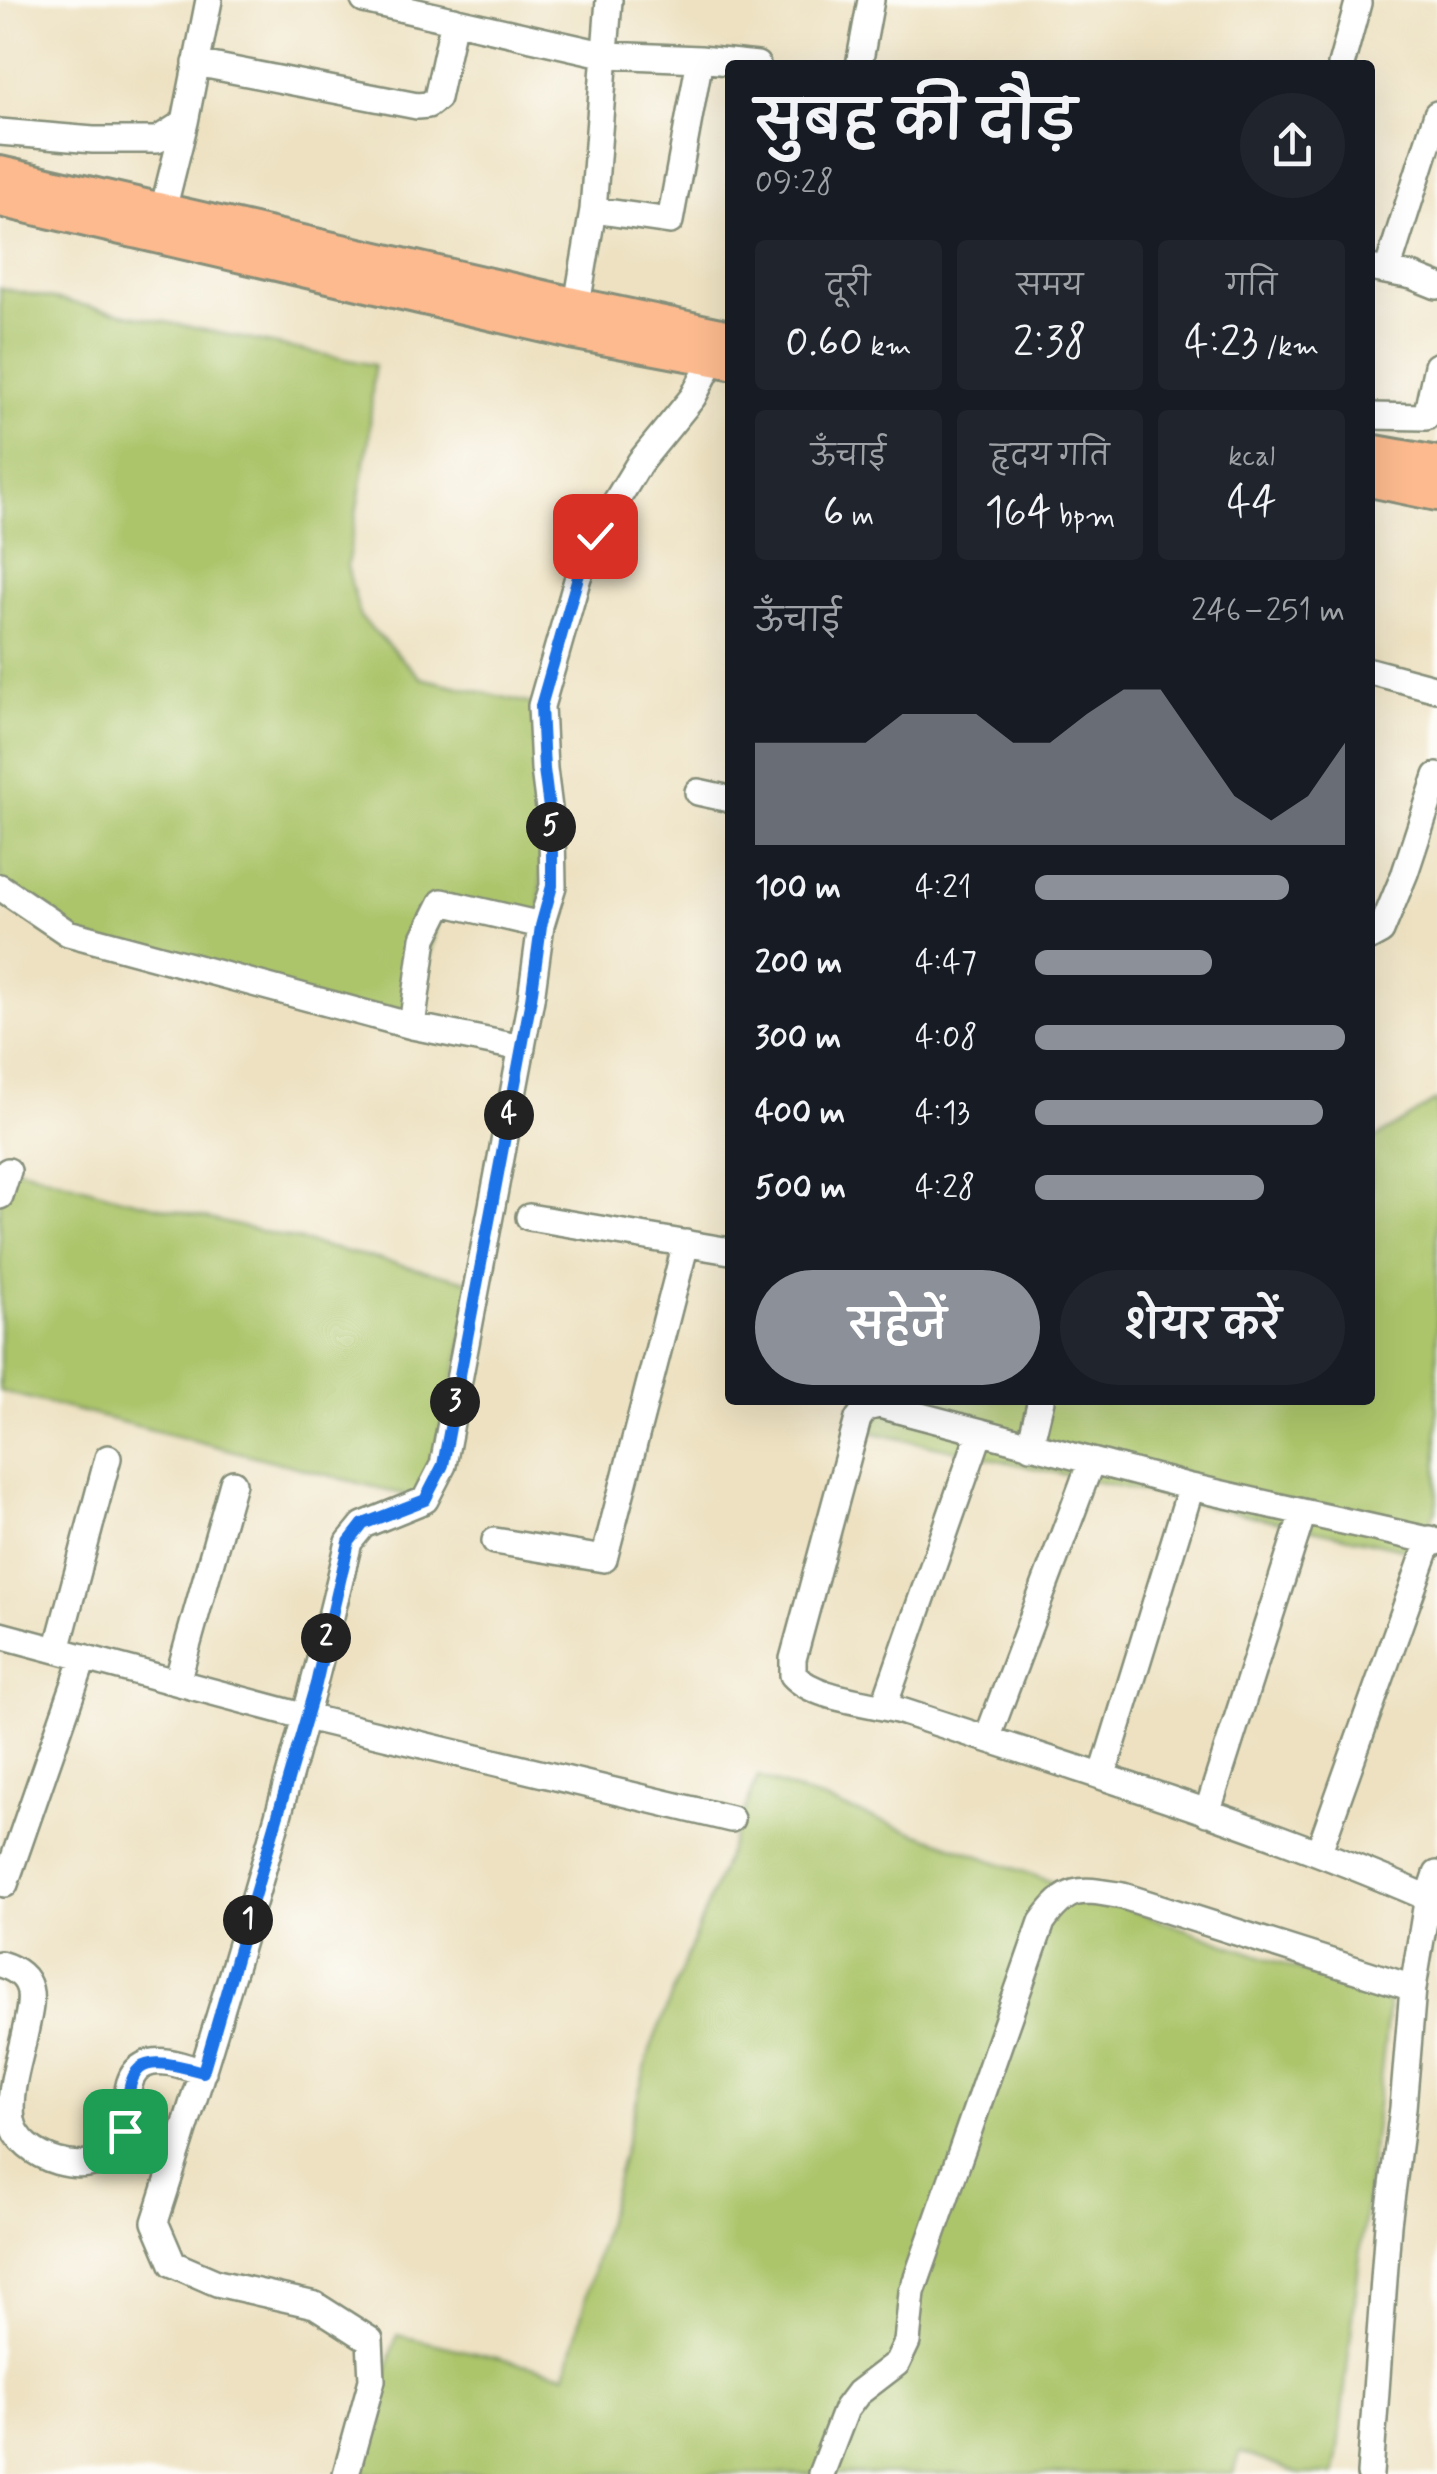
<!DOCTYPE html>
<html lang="hi">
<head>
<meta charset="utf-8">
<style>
  body { margin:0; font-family:Mynerve,"Playpen Sans Deva",sans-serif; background:#20242c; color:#f1f3f6; height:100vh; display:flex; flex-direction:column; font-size:38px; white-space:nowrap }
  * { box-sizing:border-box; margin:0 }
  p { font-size:32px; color:#9ea1a6 }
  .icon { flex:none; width:55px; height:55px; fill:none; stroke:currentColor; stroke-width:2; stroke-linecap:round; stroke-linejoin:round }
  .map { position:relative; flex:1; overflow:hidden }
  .panel { position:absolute; left:725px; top:60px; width:650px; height:1345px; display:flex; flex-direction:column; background:#171b24; border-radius:10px; box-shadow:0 10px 40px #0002 }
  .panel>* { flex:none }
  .pin { position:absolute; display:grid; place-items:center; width:85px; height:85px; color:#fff; margin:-42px; border-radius:20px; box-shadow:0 5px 15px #0006 }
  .km { position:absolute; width:50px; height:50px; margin:-25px; border-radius:50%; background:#222; color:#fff; font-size:28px; line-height:50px; text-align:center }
  .round { display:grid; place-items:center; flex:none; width:105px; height:105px; border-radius:52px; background:#20242c }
  .head { display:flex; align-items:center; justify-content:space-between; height:170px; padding:0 30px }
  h1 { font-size:55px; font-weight:600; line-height:75px }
  .figures { display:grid; grid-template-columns:repeat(3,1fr); gap:15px; height:170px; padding:10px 30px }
  .figures div { display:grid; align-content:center; border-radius:10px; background:#20242c; text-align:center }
  .figures b { font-size:42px; font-weight:600 }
  .figures small { font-size:28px; font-weight:400 }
  .figures p { font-size:28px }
  .chart { height:280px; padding:20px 30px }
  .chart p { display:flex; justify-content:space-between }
  .chart svg { width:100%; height:180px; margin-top:10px; fill:#8c9099; opacity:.7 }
  .cta { display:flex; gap:20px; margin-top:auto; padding:20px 30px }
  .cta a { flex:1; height:115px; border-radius:60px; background:#8c9099; color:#fff; font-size:40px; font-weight:600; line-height:115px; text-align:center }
  .cta a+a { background:#20242c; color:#f1f3f6 }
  ul { padding:0 30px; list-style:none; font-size:32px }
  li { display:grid; grid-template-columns:160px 120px 1fr; align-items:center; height:75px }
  li i { height:25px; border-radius:12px; background:#8c9099 }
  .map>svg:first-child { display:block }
</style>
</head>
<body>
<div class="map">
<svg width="1437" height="2474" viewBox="0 0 1437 2474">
  <rect width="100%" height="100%" fill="#fdfcf7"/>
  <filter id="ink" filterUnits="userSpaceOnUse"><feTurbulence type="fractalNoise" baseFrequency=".01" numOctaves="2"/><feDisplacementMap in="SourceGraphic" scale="20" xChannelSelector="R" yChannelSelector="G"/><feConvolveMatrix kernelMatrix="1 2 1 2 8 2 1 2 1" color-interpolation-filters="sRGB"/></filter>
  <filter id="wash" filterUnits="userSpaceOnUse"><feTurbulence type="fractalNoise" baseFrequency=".0048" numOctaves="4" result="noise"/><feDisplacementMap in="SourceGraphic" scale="40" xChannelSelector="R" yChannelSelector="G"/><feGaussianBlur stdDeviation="2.25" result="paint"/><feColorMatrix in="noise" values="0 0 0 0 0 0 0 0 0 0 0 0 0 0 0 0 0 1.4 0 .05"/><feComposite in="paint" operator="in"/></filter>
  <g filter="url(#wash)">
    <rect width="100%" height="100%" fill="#ede1c1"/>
    <path fill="#acc56a" stroke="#66814f" stroke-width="2.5" d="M0,288L374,365L369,439L347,566L360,617L421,678L541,706V925L442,902L412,1026L68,933L0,887Z
      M1437,1100V1509L1412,1551L848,1427L854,1400H1370V1137L1374,1139Z
      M0,1163L118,1197L477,1283L425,1500L0,1391Z
      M758,1777L1389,2002L1335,2474H1299L1240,2452L1233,2474H356L397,2335L566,2374L650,2050Z"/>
  </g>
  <g filter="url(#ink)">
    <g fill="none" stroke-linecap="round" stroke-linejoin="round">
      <defs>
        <path id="minor" d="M364,0L607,55L700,59L670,221L593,210
          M700,59L757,65
          M196,63L417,106L428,105L437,98L454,20
          M859,65L871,0
          M1341,65L1358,3
          M0,132L93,140H157L185,122L209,0
          M163,210L185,122
          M1370,268L1412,276L1437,286
          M1387,271L1437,114
          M574,322L593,210L609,0
          M1370,416L1426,417L1437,366
          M1370,671L1437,689
          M698,792L730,799
          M0,887L68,933L412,1026L522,1048
          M1370,937L1381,931L1405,873L1437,776
          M412,1026L424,938L442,902L541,925
          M0,1196L8,1171
          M529,1217L730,1251
          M1030,1446L1041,1400
          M495,1541L604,1559L686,1243
          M1437,1542L1191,1487L879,1405L866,1408L858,1419L793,1659V1675C816,1700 873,1702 907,1713C1081,1770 1256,1823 1424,1896L1432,1889L1437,1874
          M0,1635L306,1717L731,1819
          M57,1650L108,1458
          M177,1682L233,1483
          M884,1706L980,1432
          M987,1739L1091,1462
          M1103,1774L1191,1487
          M1207,1813L1303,1513
          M1319,1851L1430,1539
          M5,1884L84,1657
          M0,1964C41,1976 31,2003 24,2037C18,2064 8,2093 12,2120C19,2160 91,2181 117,2149C136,2126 115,2080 144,2065C162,2056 186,2067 203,2072
          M346,2474L372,2380L370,2340L315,2305L217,2283L173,2264L155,2222C227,1997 295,1771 349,1542L363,1525L425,1500L443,1465L531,999L541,925L553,886L552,832L544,769L541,706L578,577L595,536L640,462L693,397L713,359L717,344
          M821,2474L846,2409L858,2393L897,2363L907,2342L912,2292L1042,1922C1069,1884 1081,1889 1123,1896L1413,1988
          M1370,2474L1388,2224L1403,2108L1413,1988L1428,1896"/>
        <path id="major" d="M0,173L578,305L730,337
          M0,200L571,332L730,362
          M1370,451L1437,463
          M1370,480L1437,494"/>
      </defs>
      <use href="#minor" stroke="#868f7a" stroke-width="30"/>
      <use href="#major" stroke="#868f7a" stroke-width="38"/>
      <use href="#minor" stroke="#fff" stroke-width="25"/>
      <use href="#major" stroke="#fcba8e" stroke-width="32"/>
    </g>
  </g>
  <g fill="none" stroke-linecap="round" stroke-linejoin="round" filter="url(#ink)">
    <defs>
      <path id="route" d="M125,2131C129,2062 134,2053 203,2072L316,1684L349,1542L363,1524L425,1500L443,1465L531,999L541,926L552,886V832L544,769L541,706L578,577L595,536"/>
    </defs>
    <use href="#route" stroke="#fff" stroke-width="20"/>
    <use href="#route" stroke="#1a73e8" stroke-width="12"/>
  </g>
</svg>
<div class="pin" style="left:125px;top:2131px;background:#1e9e55"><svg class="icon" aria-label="arrive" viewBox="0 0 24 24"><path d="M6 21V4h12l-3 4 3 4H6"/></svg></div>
<div class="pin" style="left:595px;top:536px;background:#d93025"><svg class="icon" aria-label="check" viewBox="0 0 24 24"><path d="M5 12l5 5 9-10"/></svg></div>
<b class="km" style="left:248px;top:1920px">1</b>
<b class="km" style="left:326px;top:1638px">2</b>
<b class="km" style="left:455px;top:1402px">3</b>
<b class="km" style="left:509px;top:1115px">4</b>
<b class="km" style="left:551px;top:827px">5</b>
<section class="panel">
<div class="head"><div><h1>सुबह की दौड़</h1><p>09:28</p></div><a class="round"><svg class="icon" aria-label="share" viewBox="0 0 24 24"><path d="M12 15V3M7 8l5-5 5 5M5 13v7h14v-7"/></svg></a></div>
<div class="figures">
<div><p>दूरी</p><b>0.60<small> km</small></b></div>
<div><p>समय</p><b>2:38</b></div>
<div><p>गति</p><b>4:23<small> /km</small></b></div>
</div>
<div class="figures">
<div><p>ऊँचाई</p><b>6<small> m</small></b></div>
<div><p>हृदय गति</p><b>164<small> bpm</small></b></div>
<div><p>kcal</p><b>44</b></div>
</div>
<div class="chart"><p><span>ऊँचाई</span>246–251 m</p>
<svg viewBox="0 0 160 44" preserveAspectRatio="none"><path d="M0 44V19L10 19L20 19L30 19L40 12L50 12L60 12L70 19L80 19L90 12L100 6L110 6L120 19L130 32L140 38L150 32L160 19V44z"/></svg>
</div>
<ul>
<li><b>100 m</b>4:21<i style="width:82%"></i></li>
<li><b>200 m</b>4:47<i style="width:57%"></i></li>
<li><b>300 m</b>4:08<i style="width:100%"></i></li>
<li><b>400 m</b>4:13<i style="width:93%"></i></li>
<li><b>500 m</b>4:28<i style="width:74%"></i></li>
</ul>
<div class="cta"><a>सहेजें</a><a>शेयर करें</a></div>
</section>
</div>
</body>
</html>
